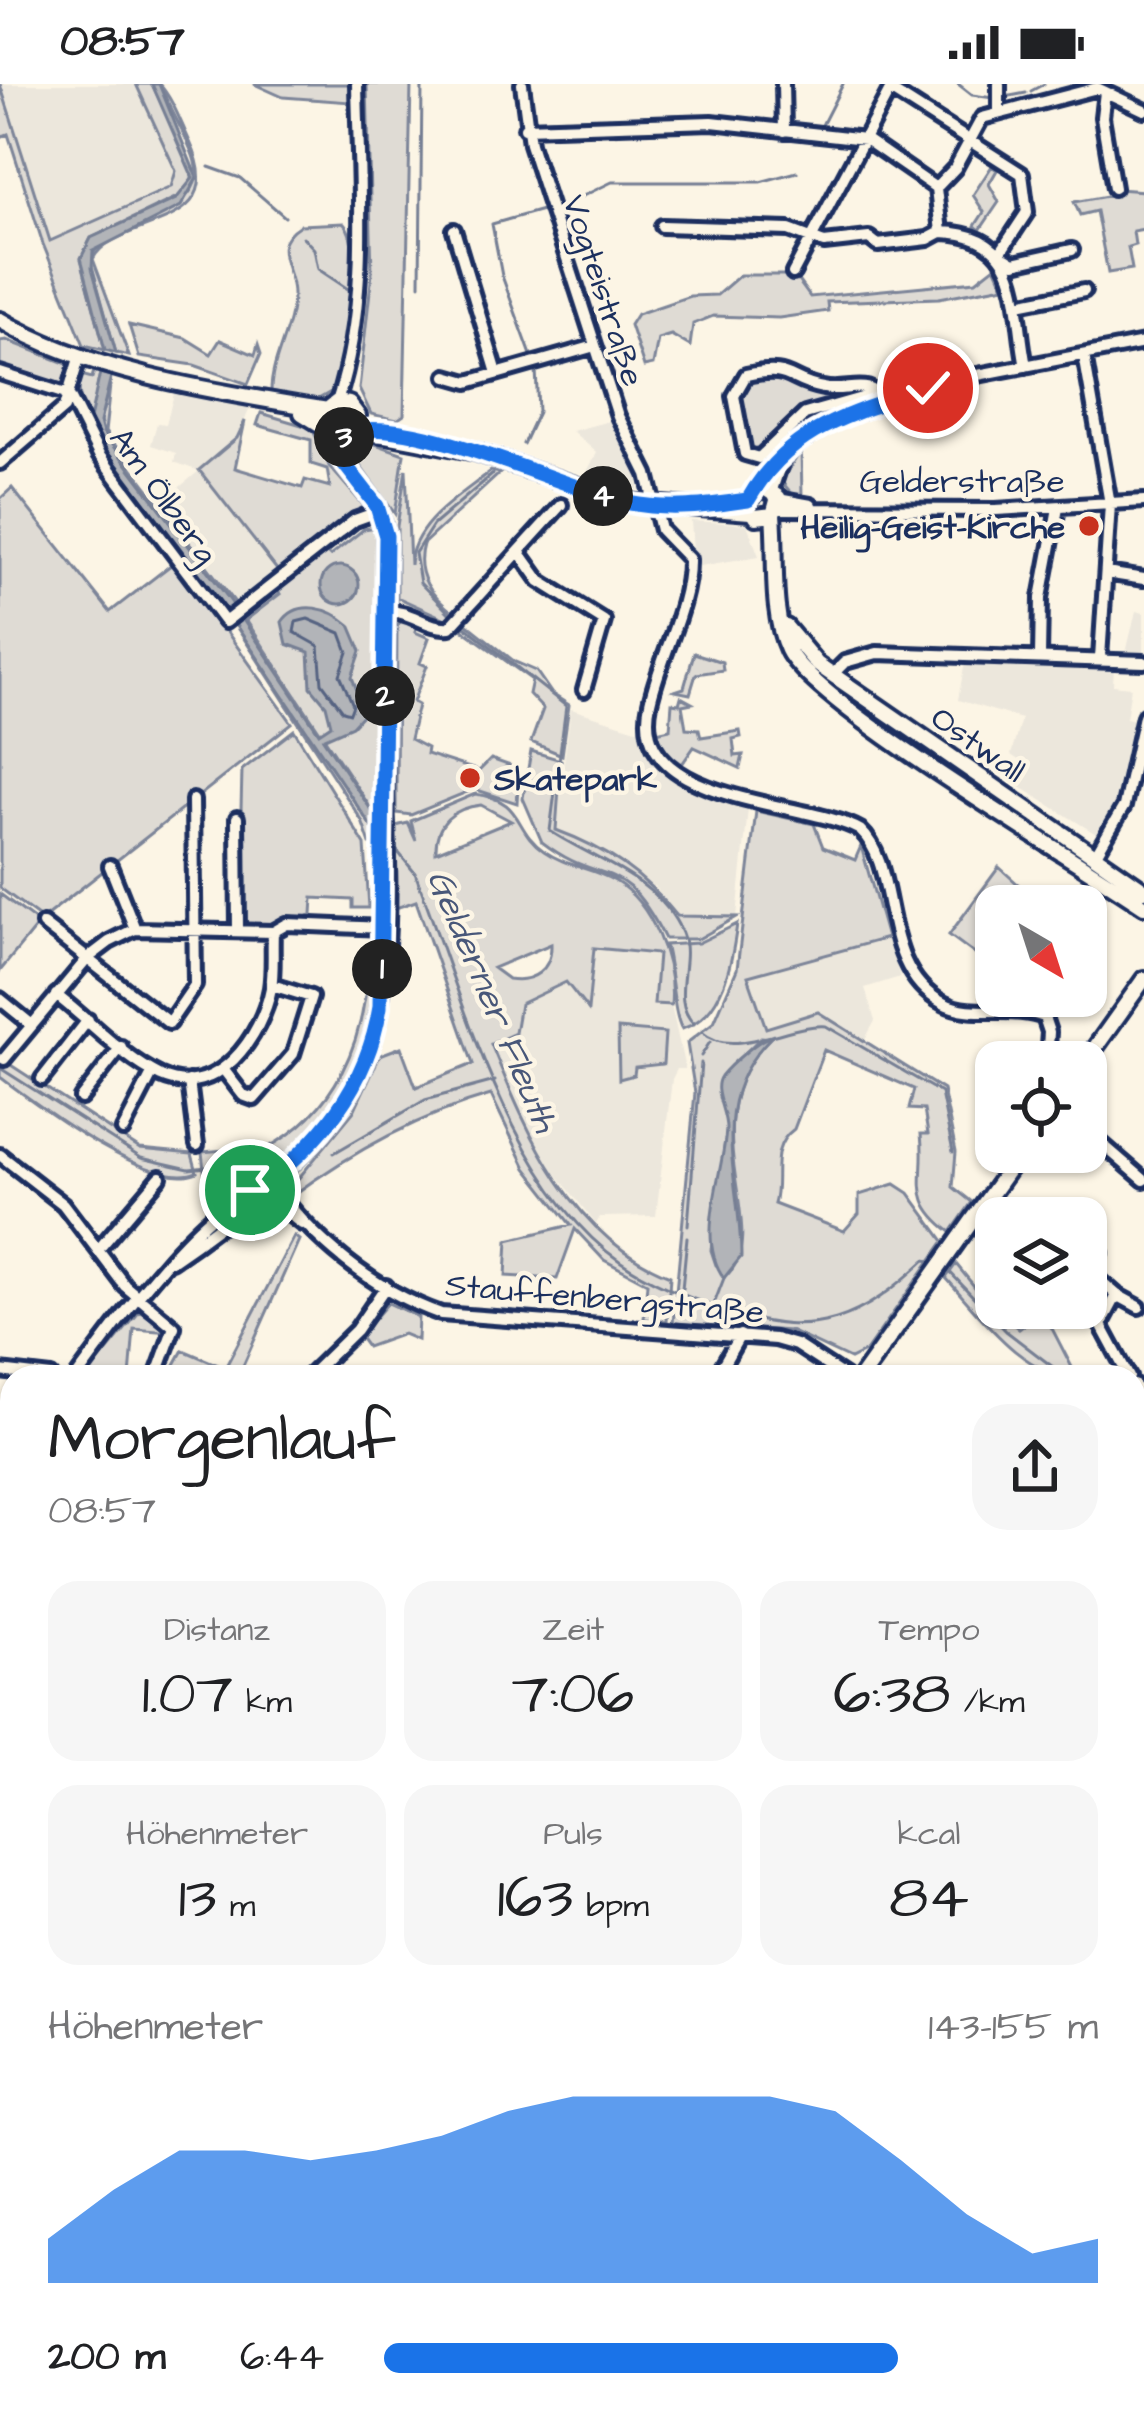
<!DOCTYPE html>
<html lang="de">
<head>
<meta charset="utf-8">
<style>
  body { margin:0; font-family:"Architects Daughter",sans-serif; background:#f6f6f6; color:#202124; height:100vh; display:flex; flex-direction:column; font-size:45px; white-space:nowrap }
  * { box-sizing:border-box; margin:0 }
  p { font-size:39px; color:#757577 }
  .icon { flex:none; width:66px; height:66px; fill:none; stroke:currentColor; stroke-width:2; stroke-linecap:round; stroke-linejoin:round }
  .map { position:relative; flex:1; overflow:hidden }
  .drawer { position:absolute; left:0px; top:1281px; width:1146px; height:1065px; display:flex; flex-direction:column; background:#fff; border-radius:36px 36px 0 0; box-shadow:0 3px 9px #0004 }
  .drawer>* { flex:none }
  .needle { width:78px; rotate:141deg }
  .fabs { position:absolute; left:975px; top:801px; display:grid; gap:24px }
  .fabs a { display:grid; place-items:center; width:132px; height:132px; border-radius:24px; background:#fff; box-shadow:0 3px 9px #0004; font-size:60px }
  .pin { position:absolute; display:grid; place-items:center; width:102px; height:102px; color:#fff; margin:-51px; border:6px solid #fff; border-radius:50%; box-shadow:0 3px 12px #0007 }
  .km { position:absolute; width:60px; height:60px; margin:-30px; border-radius:50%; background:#222; color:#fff; font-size:33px; line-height:60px; text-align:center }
  .round { display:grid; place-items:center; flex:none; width:126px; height:126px; border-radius:36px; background:#f6f6f6 }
  .summary { display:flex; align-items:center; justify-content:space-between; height:204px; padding:0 48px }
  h1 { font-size:66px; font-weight:600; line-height:90px }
  .figures { display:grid; grid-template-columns:repeat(3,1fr); gap:18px; height:204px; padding:12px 48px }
  .figures div { display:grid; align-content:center; border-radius:30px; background:#f6f6f6; text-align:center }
  .figures b { font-size:60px; font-weight:600 }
  .figures small { font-size:33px; font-weight:400 }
  .figures p { font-size:33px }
  .chart { height:336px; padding:24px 48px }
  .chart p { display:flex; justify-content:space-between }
  .chart svg { width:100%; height:216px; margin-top:12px; fill:#1a73e8; opacity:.7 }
  ul { padding:0 48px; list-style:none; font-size:39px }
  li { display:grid; grid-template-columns:192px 144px 1fr; align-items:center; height:90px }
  li i { height:30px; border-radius:15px; background:#1a73e8 }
  .status { display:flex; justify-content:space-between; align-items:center; height:84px; padding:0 60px; background:#fff; direction:ltr }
  .status svg { height:33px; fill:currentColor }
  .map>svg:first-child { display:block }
</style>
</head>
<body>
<div class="status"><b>08:57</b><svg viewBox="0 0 49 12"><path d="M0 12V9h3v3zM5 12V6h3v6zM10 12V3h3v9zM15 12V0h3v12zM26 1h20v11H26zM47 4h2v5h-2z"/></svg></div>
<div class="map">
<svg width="1144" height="2345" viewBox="0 0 1144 2345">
  <rect width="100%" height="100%" fill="#fcf5e5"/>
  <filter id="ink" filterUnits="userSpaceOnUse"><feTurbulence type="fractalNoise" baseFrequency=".00833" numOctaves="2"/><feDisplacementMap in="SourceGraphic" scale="24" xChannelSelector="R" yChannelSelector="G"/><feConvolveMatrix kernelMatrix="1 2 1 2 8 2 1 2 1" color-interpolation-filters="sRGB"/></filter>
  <g filter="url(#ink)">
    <path fill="#ece7dc" d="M0,0H136L176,88L171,103L49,158Z
      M175,306L250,324L237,354L199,387L281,491L239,524L159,420L199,387L174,378L176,369L151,361L157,339L166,340Z
      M613,336L637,381L638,406L584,393L597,369L572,347Z
      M691,437L747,440L759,472L694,483Z
      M1136,527L1144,529V575L1125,573Z
      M965,578L1114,582L1113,601L1131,603L1126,634L1140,637L1119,719L1101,753L1011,697L1023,679L1011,671L1021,635L958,616Z
      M571,625L643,647L650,669L671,691L748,725L737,833L677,832L655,803L555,746Z
      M887,854L900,893L865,904L875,937L865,955L818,928L766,945L748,892Z
      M593,864L658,870L654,919L671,921L685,985H677L672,995L656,1132L600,1133L596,1140L537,1066L491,960L515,949L520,920L567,898L588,925Z
      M0,2318L6,2324L12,2318V2334H117L110,2345H0Z"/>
    <path fill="#dfdbd4" stroke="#7d8599" stroke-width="3" fill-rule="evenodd" d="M0,0L50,157L171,103L176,87L136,0H152L192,85V97L183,110L91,154L81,175L105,266L84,261L43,160L8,50L0,53Z
      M159,0C172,13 181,39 190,58C234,150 115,131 93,175L129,272L116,269L90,175C97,158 111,156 126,149C229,101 200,89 159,0Z
      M254,0H350V18L283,13Z
      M367,0H411L404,331L397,336L371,330L359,305L372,189Z
      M992,82L997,86L989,100L999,118L980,146L975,142L984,128L973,111Z
      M1117,105L1144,107V145L1133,147L1135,161L1128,163L1132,185L1108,189L1096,127L1080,131L1074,118L1107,112Z
      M343,139C367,160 341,272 336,305L315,317L271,307C271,275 293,243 293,211C294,183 266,162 300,141Z
      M995,182L1004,202L939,214L827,218L828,227L779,234L713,232L693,240L690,262L671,251L658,255L653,281L644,283L630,241L637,230L690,212L717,211L740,191H794L810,213L976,197Z
      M129,241L185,254L211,270L220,256L255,271L258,261L261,270L248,300L194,281L139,273Z
      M6,256L70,281L67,300L60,304L0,285V257Z
      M94,287L100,289L91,335L95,354L226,533C191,487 62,346 81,291L92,294Z
      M769,289L815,305L869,307L803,328L755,370L744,361L737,310L751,293Z
      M111,292L105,348L239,524L236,526L103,349L100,338Z
      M261,329L312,344L329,382L364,422L281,491L199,386L237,354L245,337L235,384L302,404L305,396L330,403L327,385L311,380V356L257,341Z
      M367,357L404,370L395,430L352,371V365Z
      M801,367L802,412L793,411L781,397Z
      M406,385L410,481C412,439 460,412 491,387L500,389L423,460C414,491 432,513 455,530L448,536L397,513V442Z
      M12,404L110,528L176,477L292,639L42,835L0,804V415Z
      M376,443L378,725L376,732L246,536L280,510L275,502L323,465L330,472L364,445Z
      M404,534L417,541L415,548L429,554L420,579L427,582L413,618L418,621L410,655L427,664L426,670L479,687L491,675L519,685L517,719L477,706L472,698V706L411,731L396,729L397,542Z
      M232,536L377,751V760H370L362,737Z
      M466,539L515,578L536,587L552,610L569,621L562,671L531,658L543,625L529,610L532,596L462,545Z
      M694,569L722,578L723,586L696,590L690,610L675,607L684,604Z
      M842,602L1092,772L1088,780L850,618Z
      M681,613L692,619L682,621L686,644L699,645L701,653L740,647L741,653L733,655L735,672L743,671L740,684L694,663L682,680L666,668L656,648L670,645L672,619L679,620Z
      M294,646L365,761L369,824H353V816L313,814L312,830C286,845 267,847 238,846L242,686Z
      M531,667L561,676L556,746C605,764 644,790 677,832L737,833L698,855H665C621,767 603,805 542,758L523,714Z
      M475,710C525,716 512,745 544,767C565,782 593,784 615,797C652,819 675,878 671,921L654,920L658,870L594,864L588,926L566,898L520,920L515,949L491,960C528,1051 572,1154 670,1192L667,1237L644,1235L647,1199L604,1176L575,1145L557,1195L506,1192L508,1156L571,1141L526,1084L491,1011C417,1032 350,1069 289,1114L288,1107L354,1027L380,971L401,963L416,1003L473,980L416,817L396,824V742L408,739L416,757L411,737ZM481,721L511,737L436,768C435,739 453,724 481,721ZM551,860C552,886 533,899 508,895L493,884Z
      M756,727L814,740L823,763L855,776L861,762L887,854L748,892L766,944L818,928L943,1006L956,1068L953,1103L972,1118L951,1148C906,1114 927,1096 921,1050H928L924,1026L909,1025L914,1005L824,966L794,1045C767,1065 782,1094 774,1120L844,1147L859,1130V1111L895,1100L909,1109L944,1157L866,1267L850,1275L790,1247L673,1239L695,1009L687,959L714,938L737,885ZM761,953L770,954C686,1035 772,1142 729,1189L716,1181L711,1166L727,1041L725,989Z
      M999,783L1041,821L996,822V869L988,880L949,851Z
      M0,810L39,839L0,887Z
      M737,840C732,878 724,931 682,945C673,931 672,884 665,861L698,859Z
      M368,879H376C373,959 343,1027 279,1078L265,1065C336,1028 365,958 368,879Z
      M618,945L665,949L663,980L635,983L634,991L619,995Z
      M0,974L140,1065L192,1070L197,1088C151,1108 38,1021 0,993Z
      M256,1063L274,1078L221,1118L205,1095L202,1068Z
      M294,1152L299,1156L238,1293H168L183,1266L225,1284Z
      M956,1180L987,1218L1019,1245L1043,1227L1077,1293C1023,1293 980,1231 946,1194Z
      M388,1219L418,1233L417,1256L403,1250L367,1263L359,1252Z
      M140,1227L171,1248L134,1245L130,1293H86Z
      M0,1717L12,1722V1735L2,1744L12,1770V1796L0,1809Z
      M12,1857V1975L0,2001V1870Z
      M1134,1897L1144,1913V1994L1134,1981Z
      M907,2334H979L983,2345H911Z"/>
    <path fill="#b2b4b8" stroke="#767f94" stroke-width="3" d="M152,0H159L197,94L181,122L93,167L92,184L116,269L105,266L81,174L91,154L176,115L193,94Z
      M100,289L111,292L100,338L103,349L229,515L319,649L331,641L326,621L311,603L309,568L287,560L282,538C298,514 331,524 350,541L361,567L352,593L365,628L352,642L323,655L378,736L377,751L229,531L95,354L90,335Z
      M321 501a19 19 0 1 1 38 0a19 19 0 1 1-38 0Z
      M772,952C704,1018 741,1091 741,1173L724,1194C695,1154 723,1092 726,1046C727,1028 711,1006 721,992C729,982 759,954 772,952Z
      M12,1796V1857L0,1870V1809Z"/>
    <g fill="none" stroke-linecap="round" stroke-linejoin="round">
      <path stroke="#576482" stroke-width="3" d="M308,535L341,549L348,568L340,591L353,621L350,629L343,627L322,599L319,562L294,548L296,538Z"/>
      <path stroke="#767f94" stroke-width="3" d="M958,0L972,11L993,14
        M1031,7L1044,0
        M1005,13L1026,9
        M820,45L843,0
        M209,83L240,94L285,133
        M558,124L612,98H760L797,88
        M303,153L314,165L318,185L348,205
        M420,201L422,0
        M531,271L502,192L492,140L542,126
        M523,360L538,328L536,285
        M452,532L420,499L415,469L433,441L493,390
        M466,543L566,622L550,747C594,776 659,794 682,849C694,878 669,915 694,940
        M390,758L415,789C462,909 510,1102 621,1178C651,1199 694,1216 729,1228C817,1257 862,1235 925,1176L937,1178
        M702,948C733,976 789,939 826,942L941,1009L953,1068
        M701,972L710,958
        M0,984L141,1074L189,1085L261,1077
        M334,1069L425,1016L495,997
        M688,1141L701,979
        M945,1183L1006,1247L1066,1293
        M682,1205L687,1153
        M714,1220L724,1194
        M1134,1367L1144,1372
        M655,2334L660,2337"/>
      <defs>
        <path id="minor" d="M522,0L530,60L618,332L647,390L661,446L689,475C690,521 660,573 650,619C627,722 806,715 860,746C902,785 876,883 943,919C973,935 1013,920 1044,933L1049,948L1047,978
          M783,0L784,47
          M999,0V28
          M1105,8L1102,33L1114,104
          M525,44L712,38L865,55L936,104
          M662,142L789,146L824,159L869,154L878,161L928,155L941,148
          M454,146L497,289
          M1006,174L1014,179L1072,166
          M793,189L890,6L1022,90L1027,128L1000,169
          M1018,220L1084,207
          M1084,271L1110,420L1100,574
          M1026,282C1013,221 1027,150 941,148L936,104L955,84L982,34L1097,4L1144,26
          M0,289L69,311L99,371L225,538L355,436L380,427
          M447,292L468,298L595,262
          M879,309L805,330L759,374L745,370L734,312L746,291C794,281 785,297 823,304C848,310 870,291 885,320
          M337,318C370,217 359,105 357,0
          M0,379L64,324L80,271
          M757,404L773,378L829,337L962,294L1144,259
          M772,406L782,376
          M778,415L811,421
          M778,425L996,426L1144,417
          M520,469L540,497L604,537L584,606
          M1106,489L1144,495
          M386,527C411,526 427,545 450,543L561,421
          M1040,573L1041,514L1058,424
          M833,590L845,578L877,569L1144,578
          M237,734L238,846
          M1095,772L1124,722L1144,632
          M110,782L135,845
          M43,840L169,939L195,901L193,716
          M56,911C89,936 123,974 161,992C217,1017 262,952 271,904C274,886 272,866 273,848
          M0,915L32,941
          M4,975L88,874L109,858L135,845L273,848L287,840L384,844
          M223,985L243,1011L254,1015L293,970L311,913L272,901
          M42,995L88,936
          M189,997L197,1061
          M81,1014L121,963
          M123,1046L153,988
          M1086,1046L1144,1096
          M0,1071L63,1120L125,1202L174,1243L156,1293
          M270,1096C311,1155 373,1206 441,1230L775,1255L796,1261L845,1293
          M258,1106L302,1140
          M98,1166L160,1093
          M171,1177C226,1140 317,1069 349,1011C405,910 385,774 385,662C385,590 390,516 385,444C375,405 333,386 330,347
          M1086,1177L1101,1169
          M1086,1184L1117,1211L1101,1241L1129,1293
          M1117,1211L1139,1223
          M0,1287L51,1293
          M77,1293C109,1249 206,1114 258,1106
          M308,1293L356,1246L386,1202
          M716,1293L740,1251
          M1134,1301L1144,1313
          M0,1373L12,1364
          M1134,1384L1144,1390
          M1134,1435L1144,1417
          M1134,1460L1144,1468
          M0,1476L12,1497
          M1134,1574L1144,1597
          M0,1644L12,1636
          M1134,1749L1144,1744
          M1134,1805L1144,1819
          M0,2020L12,1990
          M0,2032L12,2033
          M0,2111L12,2115
          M10,2174L12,2173
          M1134,2248L1144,2245
          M0,2272L12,2267
          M416,2334L424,2345
          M680,2334L694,2345
          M530,2345L536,2334
          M766,2345L779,2334"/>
        <path id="major" d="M0,236C90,290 224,309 327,326
          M302,329L339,352L355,345L358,332L349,320L337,318L327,326L325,338
          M355,345L476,368L625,418L750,428
          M748,416L763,403L778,413L773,431L756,433
          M773,431C777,473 770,528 788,566C814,621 1079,777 1144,822
          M786,543L817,580L1144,806
          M1085,978L1144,895
          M861,1293L1021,1068
          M123,2345L130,2334"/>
      </defs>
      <use href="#minor" stroke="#1b2f5e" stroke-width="20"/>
      <use href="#major" stroke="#1b2f5e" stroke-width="22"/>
      <use href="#minor" stroke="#fcf5e5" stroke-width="10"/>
      <use href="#major" stroke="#fcf5e5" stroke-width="14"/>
    </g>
  </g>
  <g fill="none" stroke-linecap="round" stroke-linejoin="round" filter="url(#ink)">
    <defs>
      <path id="route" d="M250,1106H258C320,1058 367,1003 380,923L386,452L377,422L343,378L344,351C398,323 566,406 629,419C671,427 707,422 748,416C790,342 852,330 928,304"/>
    </defs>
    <use href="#route" stroke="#fff" stroke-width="24"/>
    <use href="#route" stroke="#1a73e8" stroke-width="15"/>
  </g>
  <g fill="#c8321e" stroke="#fcf5e5" stroke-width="4.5">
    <circle cx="1089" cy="442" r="12"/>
    <circle cx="470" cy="694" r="12"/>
  </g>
  <g text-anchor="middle" stroke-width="9" stroke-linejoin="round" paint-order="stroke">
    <g font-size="33" fill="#1b2f5e" stroke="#fcf5e5">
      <text transform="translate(605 206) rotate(72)" y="12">Vogteistraße</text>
      <text x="962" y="408">Gelderstraße</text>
      <text transform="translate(165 411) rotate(54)" y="12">Am Ölberg</text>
      <text transform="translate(979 659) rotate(35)" y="12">Ostwall</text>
      <text transform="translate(605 1213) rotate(5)" y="12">Stauffenbergstraße</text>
    </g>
    <g font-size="33" font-weight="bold" fill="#1b2f5e" stroke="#fcf5e5" text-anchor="end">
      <text x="1065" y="454">Heilig-Geist-Kirche</text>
      <text x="494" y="706" text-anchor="start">Skatepark</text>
    </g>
    <g font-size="36" font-style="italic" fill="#485779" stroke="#fcf5e5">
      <text transform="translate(494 916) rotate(67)" y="13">Gelderner Fleuth</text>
    </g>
  </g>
</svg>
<div class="fabs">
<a><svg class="needle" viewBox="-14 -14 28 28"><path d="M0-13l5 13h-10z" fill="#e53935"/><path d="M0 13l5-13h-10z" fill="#757577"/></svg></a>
<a><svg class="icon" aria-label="locate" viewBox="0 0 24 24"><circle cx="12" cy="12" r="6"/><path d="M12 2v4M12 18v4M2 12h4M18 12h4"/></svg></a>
<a><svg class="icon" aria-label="layers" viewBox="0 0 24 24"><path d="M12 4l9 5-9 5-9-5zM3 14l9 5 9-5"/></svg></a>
</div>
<div class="pin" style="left:250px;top:1106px;background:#1e9e55"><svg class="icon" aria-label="arrive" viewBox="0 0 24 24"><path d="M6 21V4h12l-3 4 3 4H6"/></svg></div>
<div class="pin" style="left:928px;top:304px;background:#d93025"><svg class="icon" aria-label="check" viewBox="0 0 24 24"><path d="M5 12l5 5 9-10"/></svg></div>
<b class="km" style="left:382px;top:885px">1</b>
<b class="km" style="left:385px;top:612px">2</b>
<b class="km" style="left:344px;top:353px">3</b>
<b class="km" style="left:603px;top:412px">4</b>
<section class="drawer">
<div class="summary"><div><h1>Morgenlauf</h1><p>08:57</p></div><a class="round"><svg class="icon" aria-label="share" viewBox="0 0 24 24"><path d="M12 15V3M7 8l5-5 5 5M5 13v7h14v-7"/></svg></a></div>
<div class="figures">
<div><p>Distanz</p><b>1.07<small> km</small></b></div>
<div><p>Zeit</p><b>7:06</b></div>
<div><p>Tempo</p><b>6:38<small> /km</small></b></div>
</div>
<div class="figures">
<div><p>Höhenmeter</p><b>13<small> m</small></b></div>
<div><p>Puls</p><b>163<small> bpm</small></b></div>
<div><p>kcal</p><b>84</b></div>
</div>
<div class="chart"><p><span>Höhenmeter</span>143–155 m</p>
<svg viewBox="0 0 160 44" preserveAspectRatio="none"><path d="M0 44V35L10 25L20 17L30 17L40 19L50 17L60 14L70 9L80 6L90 6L100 6L110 6L120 9L130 19L140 30L150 38L160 35V44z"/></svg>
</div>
<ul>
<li><b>200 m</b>6:44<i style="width:72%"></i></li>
</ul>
</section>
</div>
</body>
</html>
